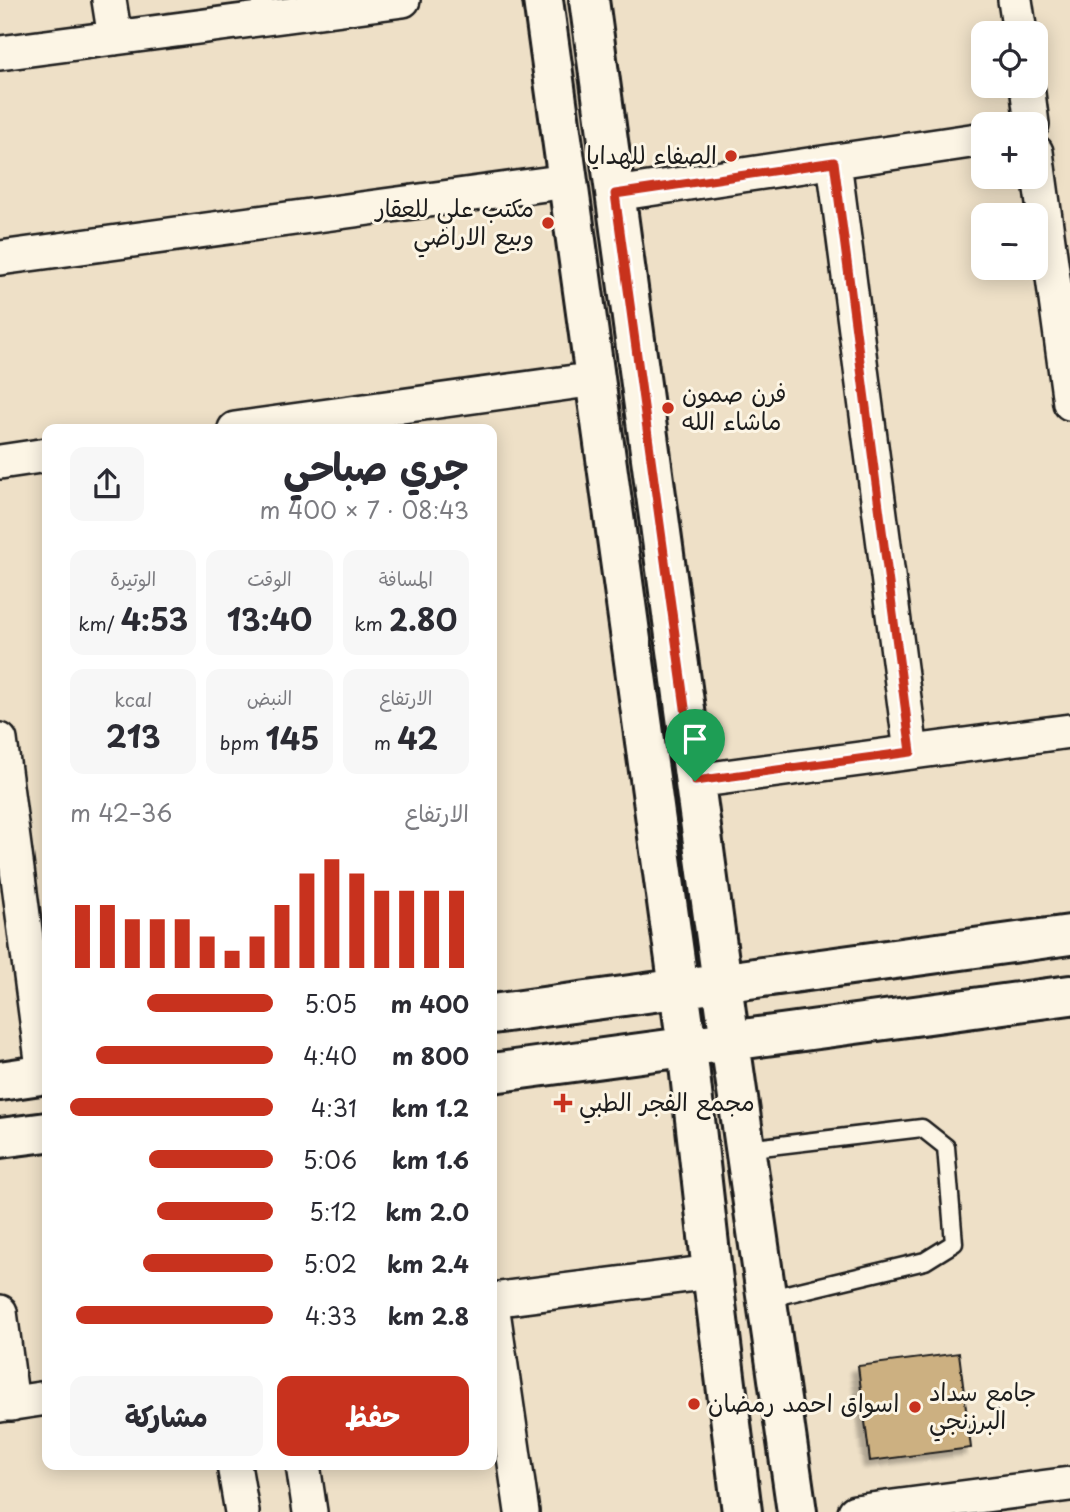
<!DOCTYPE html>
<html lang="ar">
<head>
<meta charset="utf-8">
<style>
  body { margin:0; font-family:"Playpen Sans","Playpen Sans Arabic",sans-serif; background:#f7f7f7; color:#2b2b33; direction:rtl; height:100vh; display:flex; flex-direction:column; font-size:26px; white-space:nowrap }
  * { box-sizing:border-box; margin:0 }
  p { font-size:23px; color:#7c7c81 }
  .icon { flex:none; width:38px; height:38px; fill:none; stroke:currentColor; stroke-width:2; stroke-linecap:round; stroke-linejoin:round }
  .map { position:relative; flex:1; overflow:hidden; direction:ltr }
  .sheet { position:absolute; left:42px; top:424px; width:455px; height:1046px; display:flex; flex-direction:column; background:#fff; border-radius:14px; box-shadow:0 4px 18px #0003; direction:rtl }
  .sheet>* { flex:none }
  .fabs { position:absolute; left:971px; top:21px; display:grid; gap:14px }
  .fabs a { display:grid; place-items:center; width:77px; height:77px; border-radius:14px; background:#fff; box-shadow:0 4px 18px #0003; font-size:35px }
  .pin { position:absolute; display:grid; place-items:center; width:60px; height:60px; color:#fff; margin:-72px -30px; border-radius:50% 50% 50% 0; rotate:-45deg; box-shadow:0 0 7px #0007 }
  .pin .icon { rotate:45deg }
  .round { display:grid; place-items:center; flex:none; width:74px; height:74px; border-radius:14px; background:#f7f7f7 }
  .overview { display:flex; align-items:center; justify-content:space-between; height:119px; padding:0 28px }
  h1 { font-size:38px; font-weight:700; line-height:52px }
  .stats { display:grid; grid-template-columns:repeat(3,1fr); gap:10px; height:119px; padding:7px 28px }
  .stats div { display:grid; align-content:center; border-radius:14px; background:#f7f7f7; text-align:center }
  .stats b { font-size:30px; font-weight:700 }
  .stats small { font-size:19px; font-weight:400 }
  .stats p { font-size:19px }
  .chart { height:196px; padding:14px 28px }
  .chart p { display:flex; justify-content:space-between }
  .chart svg { width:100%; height:126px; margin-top:7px; stroke:#c8321e; stroke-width:6 }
  .action { display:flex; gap:14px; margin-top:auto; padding:14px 28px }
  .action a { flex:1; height:80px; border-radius:14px; background:#c8321e; color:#fff; font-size:28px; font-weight:700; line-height:80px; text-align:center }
  .action a+a { background:#f7f7f7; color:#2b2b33 }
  ul { padding:0 28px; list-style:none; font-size:23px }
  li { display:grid; grid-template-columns:112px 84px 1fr; align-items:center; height:52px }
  li i { height:18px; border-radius:9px; background:#c8321e }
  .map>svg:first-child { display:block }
</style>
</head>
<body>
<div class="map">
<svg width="1070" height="1512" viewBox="0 0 1070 1512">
  <defs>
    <filter id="shadow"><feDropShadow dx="-6" dy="6" stdDeviation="2" flood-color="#0004"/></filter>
  </defs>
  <rect width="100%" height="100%" fill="#eee0c7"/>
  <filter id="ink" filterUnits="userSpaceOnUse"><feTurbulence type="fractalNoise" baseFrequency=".0143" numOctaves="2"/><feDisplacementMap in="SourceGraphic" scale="14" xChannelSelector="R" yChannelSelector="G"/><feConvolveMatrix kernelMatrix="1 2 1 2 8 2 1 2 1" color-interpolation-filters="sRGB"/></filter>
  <g filter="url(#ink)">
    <path fill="#ccb081" stroke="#1c1c1c" stroke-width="2" filter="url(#shadow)" d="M959,1353L971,1448L870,1461L858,1366Z"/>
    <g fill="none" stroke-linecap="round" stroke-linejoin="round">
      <defs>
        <path id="service" d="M745,1149L922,1128L946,1147L954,1243L925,1261L766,1299"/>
        <path id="minor" d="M109,0L115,38
          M1015,0L1020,33
          M0,53L403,0
          M1027,86L1032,124
          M1036,152L1070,403
          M834,162L911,752
          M615,194L984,139
          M0,258L568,181
          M235,429L596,379
          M0,462L47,455
          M0,740L44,1075
          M695,781L1070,731
          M492,1300L712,1272
          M492,1304L522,1512
          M0,1312L12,1404
          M0,1405L47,1398
          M234,1465L242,1512
          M303,1465L310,1512
          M855,1512L1070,1484"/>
        <path id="tertiary" d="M543,0L687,1047L712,1272L742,1512
          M589,0L730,1042L797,1512
          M492,1014L1070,935
          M492,1073L1070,995
          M0,1081L47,1074
          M0,1138L47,1132"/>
      </defs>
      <use href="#service" stroke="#1c1c1c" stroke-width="21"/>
      <use href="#minor" stroke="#1c1c1c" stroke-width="38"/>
      <use href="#tertiary" stroke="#1c1c1c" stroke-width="44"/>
      <use href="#service" stroke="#fcf5e5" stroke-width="16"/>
      <use href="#minor" stroke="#fcf5e5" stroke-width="33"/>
      <use href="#tertiary" stroke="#fcf5e5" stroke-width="38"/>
    </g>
  </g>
  <g fill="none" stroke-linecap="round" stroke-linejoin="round" filter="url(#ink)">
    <defs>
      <path id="route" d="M834,162L911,752L695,781L615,194Z"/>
    </defs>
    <use href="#route" stroke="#fff" stroke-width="14"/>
    <use href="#route" stroke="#c8321e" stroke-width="9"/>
  </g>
  <g fill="#c8321e" stroke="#fcf5e5" stroke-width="2.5">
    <circle cx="731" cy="156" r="7"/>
    <circle cx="548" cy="223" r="7"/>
    <circle cx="668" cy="408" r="7"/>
    <path d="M559.5 1092.5h7v7h7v7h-7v7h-7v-7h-7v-7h7z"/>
    <circle cx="694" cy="1404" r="7"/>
    <circle cx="915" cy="1407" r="7"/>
  </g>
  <g text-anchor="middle" stroke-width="6" stroke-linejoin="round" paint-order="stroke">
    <g font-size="24" fill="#1c1c1c" stroke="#fcf5e5" text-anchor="start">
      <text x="717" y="164" text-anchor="end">الصفاء للهدايا</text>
      <text x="534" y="217" text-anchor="end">مكتب علي للعقار<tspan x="534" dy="28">وبيع الاراضي</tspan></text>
      <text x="682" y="402">فرن صمون<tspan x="682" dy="28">ماشاء الله</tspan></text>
      <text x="579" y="1111">مجمع الفجر الطبي</text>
      <text x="929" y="1401">جامع سداد<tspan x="929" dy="28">البرزنجي</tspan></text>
      <text x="708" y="1412">اسواق احمد رمضان</text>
    </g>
  </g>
</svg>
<div class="fabs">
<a><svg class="icon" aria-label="locate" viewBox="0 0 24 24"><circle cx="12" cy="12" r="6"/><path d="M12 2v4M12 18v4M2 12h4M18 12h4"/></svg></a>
<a>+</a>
<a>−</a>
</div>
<div class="pin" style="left:695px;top:781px;background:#1e9e55"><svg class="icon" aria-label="arrive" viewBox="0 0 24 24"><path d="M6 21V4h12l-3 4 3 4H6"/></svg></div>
<section class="sheet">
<div class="overview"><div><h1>جري صباحي</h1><p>08:43 · 7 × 400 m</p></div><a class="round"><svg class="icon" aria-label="share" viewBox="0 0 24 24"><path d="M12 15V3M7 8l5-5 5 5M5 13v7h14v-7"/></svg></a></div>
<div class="stats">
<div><p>المسافة</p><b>2.80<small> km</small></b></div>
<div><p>الوقت</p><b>13:40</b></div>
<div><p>الوتيرة</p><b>4:53<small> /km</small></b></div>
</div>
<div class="stats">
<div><p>الارتفاع</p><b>42<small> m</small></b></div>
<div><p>النبض</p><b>145<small> bpm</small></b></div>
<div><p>kcal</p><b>213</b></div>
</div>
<div class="chart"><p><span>الارتفاع</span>36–42 m</p>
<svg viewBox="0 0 160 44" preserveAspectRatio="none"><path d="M5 44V22M15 44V22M25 44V27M35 44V27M45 44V27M55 44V33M65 44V38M75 44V33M85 44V22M95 44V11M105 44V6M115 44V11M125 44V17M135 44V17M145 44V17M155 44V17"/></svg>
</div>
<ul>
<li><b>400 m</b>5:05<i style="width:62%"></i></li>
<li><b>800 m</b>4:40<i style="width:87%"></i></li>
<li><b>1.2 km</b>4:31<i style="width:100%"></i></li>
<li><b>1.6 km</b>5:06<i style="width:61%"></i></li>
<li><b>2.0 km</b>5:12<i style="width:57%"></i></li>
<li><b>2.4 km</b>5:02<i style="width:64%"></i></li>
<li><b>2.8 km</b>4:33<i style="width:97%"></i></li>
</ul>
<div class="action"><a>حفظ</a><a>مشاركة</a></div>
</section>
</div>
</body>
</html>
